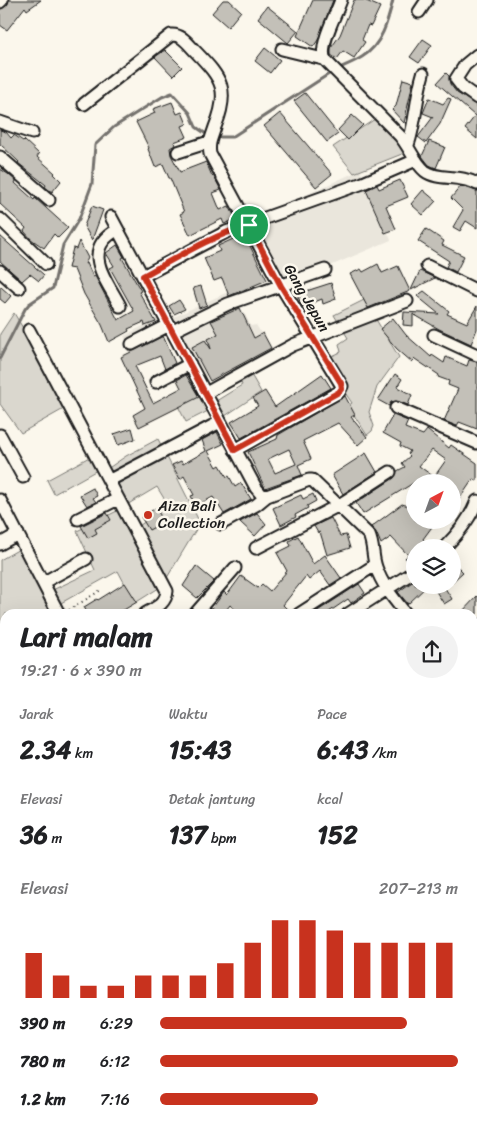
<!DOCTYPE html>
<html lang="id">
<head>
<meta charset="utf-8">
<style>
  body { margin:0; font-family:Sriracha,sans-serif; background:#f2f2f2; color:#202124; height:100vh; display:flex; flex-direction:column; font-size:19px; white-space:nowrap }
  * { box-sizing:border-box; margin:0 }
  p { font-size:16px; color:#757577 }
  .icon { flex:none; width:28px; height:28px; fill:none; stroke:currentColor; stroke-width:2; stroke-linecap:round; stroke-linejoin:round }
  .map { position:relative; flex:1; overflow:hidden }
  .drawer { position:absolute; left:0px; top:609px; width:478px; height:519px; display:flex; flex-direction:column; background:#fff; border-radius:15px 15px 0 0; box-shadow:0 5px 20px #0002 }
  .drawer>* { flex:none }
  .needle { width:32px; rotate:41deg }
  .controls { position:absolute; left:406px; top:474px; display:grid; gap:10px }
  .controls a { display:grid; place-items:center; width:55px; height:55px; border-radius:50%; background:#fff; box-shadow:0 5px 20px #0002; font-size:25px }
  .pin { position:absolute; display:grid; place-items:center; width:42px; height:42px; color:#fff; margin:-21px; border:2px solid #fff; border-radius:50%; box-shadow:0 1px 5px #0007 }
  .round { display:grid; place-items:center; flex:none; width:52px; height:52px; border-radius:26px; background:#f2f2f2 }
  .headline { display:flex; align-items:center; justify-content:space-between; height:85px; padding:0 20px }
  h1 { font-size:28px; font-weight:700; line-height:38px }
  .stats { display:grid; grid-template-columns:repeat(3,1fr); gap:8px; height:85px; padding:5px 20px }
  .stats div { display:grid; align-content:center }
  .stats b { font-size:25px; font-weight:700 }
  .stats small { font-size:14px; font-weight:400 }
  .stats p { font-size:14px }
  .chart { height:140px; padding:10px 20px }
  .chart p { display:flex; justify-content:space-between }
  .chart svg { width:100%; height:90px; margin-top:5px; stroke:#c8321e; stroke-width:6 }
  ul { padding:0 20px; list-style:none; font-size:16px }
  li { display:grid; grid-template-columns:80px 60px 1fr; align-items:center; height:38px }
  li i { height:12px; border-radius:6px; background:#c8321e }
  .map>svg:first-child { display:block }
</style>
</head>
<body>
<div class="map">
<svg width="477" height="1127" viewBox="0 0 477 1127">
  <rect width="100%" height="100%" fill="#fbf7ec"/>
  <filter id="ink" filterUnits="userSpaceOnUse"><feTurbulence type="fractalNoise" baseFrequency=".02" numOctaves="2"/><feDisplacementMap in="SourceGraphic" scale="10" xChannelSelector="R" yChannelSelector="G"/><feConvolveMatrix kernelMatrix="1 2 1 2 8 2 1 2 1" color-interpolation-filters="sRGB"/></filter>
  <g filter="url(#ink)">
    <path fill="#eae6dc" d="M360,170L391,240L279,288L247,222Z
      M230,291L241,313L244,312L251,326L256,325L269,345L234,361L197,381L171,334L133,352L124,336L162,316L165,321Z
      M161,1122L164,1127H69L66,1123Z"/>
    <path fill="#dad7ce" stroke="#7b7a75" fill-rule="evenodd" d="M381,115L407,152L354,173L333,147Z
      M364,300L399,357L377,387L369,412L374,426L372,431L367,435L348,406L352,403L323,360L341,352L339,344L348,338L334,315Z
      M14,313L69,406L21,433L0,404V334Z
      M242,359L261,392L216,422L210,410L186,422L173,396L197,381L208,406L242,385L234,361Z
      M158,439L200,523L162,586L135,603L118,571L52,608L55,614H5V641L0,632V560L23,547L44,594L95,570L77,531L119,510L100,474L126,456ZM157,487L168,505L132,531L120,509Z
      M93,455L99,469L54,494L47,480Z
      M473,686L477,695V774L473,777Z"/>
    <g fill="none" stroke-linecap="round" stroke-linejoin="round">
      <path stroke="#74726e" stroke-width="3" d="M338,69C346,65 354,62 362,57C382,45 388,21 393,0
        M215,137H232L332,72
        M0,358L25,309L29,304L53,288L63,245L79,219L92,184L95,145L114,127L162,97L172,93L190,113L196,127L209,136
        M472,675L477,686"/>
    </g>
    <path fill="#c3c0b8" stroke="#1c1c1c" fill-rule="evenodd" d="M9,0H41L27,10L25,7L7,30L0,25V9L7,5Z
      M223,0H229L241,11L228,27L212,13Z
      M313,0H333L318,40L313,47L297,36Z
      M354,0H364L380,7L371,26L368,25L362,40L365,42L354,58L343,51L337,59L331,55V48L340,35Z
      M267,6L298,31L288,43L258,18Z
      M423,39L432,45L419,63L410,57Z
      M265,48L280,60L270,73L255,61Z
      M165,50L182,67L173,76L155,57Z
      M446,73L449,76L450,84L457,93L477,105V139L465,129L475,116L437,83Z
      M403,79L413,82L404,123L392,110L396,106Z
      M305,93L338,134L327,142L294,101Z
      M429,98L443,104L448,98L451,99L440,124L426,143L418,137L433,117L423,113Z
      M172,102L177,114L182,112L187,124L182,126L187,137L174,142L175,145L170,148L171,155L180,172L206,162L212,176L213,175L221,190L213,193L220,210L229,206L236,219L224,224L222,219L190,235L180,214L184,212L170,178H169L163,164L155,167L148,149L149,148L136,122L155,113L153,109Z
      M280,113L332,174L316,187L264,126Z
      M352,115L363,125L348,140L338,130Z
      M0,130L6,132L11,138L14,135L23,141L24,140L39,154L37,157L55,173L54,174L61,181L52,192L45,187L46,185L18,163L19,162L0,144Z
      M429,141L445,147L436,168L429,165L422,156Z
      M0,169L8,174L16,181L15,183L34,200L35,198L68,228L58,238L54,234L44,248L31,239L24,231L26,228L0,204Z
      M400,180L408,197L386,206L396,229L385,233L366,190L377,185L379,189Z
      M461,186L477,191V228L466,221L460,231L453,227L463,210L451,198Z
      M423,190L436,201L423,215L411,204Z
      M92,206L103,210L92,240L84,226Z
      M426,229L444,241L442,245L464,256L456,272L446,267L449,261L418,241Z
      M244,234L267,280L229,296L222,278L214,281L204,258L220,251L218,246Z
      M0,236L44,275L39,281L30,274L22,281L0,261Z
      M79,241L88,258L85,264L87,263L93,277L95,276L118,320L134,311L110,268L114,266L106,253L117,245L124,257L122,258L141,291L139,292L156,322L145,326L144,322L128,329L129,331L109,342L102,325L84,294L74,269L68,268L73,248L76,249Z
      M378,264L382,273L398,266L410,291L368,308L350,274L361,269L363,272Z
      M420,271L435,278L411,290Z
      M331,283L336,299L323,304L322,299L302,307L297,294Z
      M0,286L11,296L5,303L0,299Z
      M201,286L207,305L199,308L193,288Z
      M424,291L449,311L447,314L467,323L477,306V329L471,344L439,329L413,314V326L403,325L404,312L439,314L417,296Z
      M179,300L185,309L174,314L169,306Z
      M240,308L254,338L263,333L271,348L210,381L192,347L205,340L211,349L208,339L218,334L211,321Z
      M393,318L406,335L431,357L432,355L444,363L446,357L467,366L469,360L477,362V429L459,422L457,426L444,421L458,389L448,385L449,381L438,377L439,375L415,359L412,362L397,349L380,329Z
      M163,336L175,363L165,369L160,356L135,366L153,403L181,388L177,380L186,375L199,397L139,427L133,415L145,408L121,357Z
      M322,374L331,388L241,438L231,422L258,406L253,398L265,391L275,407Z
      M395,374L402,379L397,387L412,395L408,405L396,401L391,402L389,406L378,400Z
      M345,396L355,415L351,417L367,437L358,445L338,423L303,441L311,459L298,465L302,475L265,488L248,452L277,439L278,435ZM289,449L296,464L275,473L268,459Z
      M393,415L408,421L405,428L423,435L427,430L449,448L451,445L477,463V481L473,479L452,510V482H415L363,514L356,503L394,478L397,471L405,467L402,463L410,456L408,454L410,451L400,446L401,443L383,433ZM432,450L446,460L434,477L419,466Z
      M132,428L135,439L118,445L114,434Z
      M217,432L223,444L208,451L217,467L220,465L227,477L229,476L235,487L241,483L251,499L224,514L213,497L196,506L191,496L194,495L184,476L180,479L172,465L181,461L183,464L206,451L202,440Z
      M366,453L377,472L343,494L332,475Z
      M93,488L97,496L93,498L96,502L87,506L80,495Z
      M313,494L316,501L307,506L308,508L295,515L296,517L281,525L273,508L301,495L303,499Z
      M402,504L415,508V520H437L423,539L426,542L422,548H415V564H412L405,558L408,555L391,537L381,544L376,532L371,527Z
      M156,508L164,522L149,530L141,517Z
      M107,513L111,520L95,529L97,533L88,538L81,526Z
      M257,513L266,524L255,536L240,522Z
      M331,518L340,536L346,535L350,548L327,555L320,532L318,533L314,526Z
      M298,536L313,564L325,555L341,578L330,585L320,571L309,580L306,576L283,605L292,614H240L230,605L223,614H208L224,592L227,595L241,576L258,588L262,584L270,591L287,571L277,553L291,546L289,541Z
      M452,561L463,572L452,582Z
      M196,566L214,581L197,598L183,586Z
      M415,580V585H428L408,604L398,592Z
      M125,583L137,602L117,614H88L84,607L97,599L98,600Z
      M359,584L365,593L351,603L348,599L326,614H313Z
      M432,585H443L452,599L444,604Z
      M477,596V614H460Z"/>
    <g fill="none" stroke-linecap="round" stroke-linejoin="round">
      <defs>
        <path id="service" d="M307,1122L314,1126"/>
        <path id="minor" d="M341,0C336,15 318,46 325,60L400,136C409,146 414,162 425,171C438,181 460,174 477,184
          M0,2L2,0
          M419,12L427,0
          M282,49L323,59
          M477,55L465,65L456,79L463,88L477,98
          M84,104L171,35C182,34 188,44 196,52C222,79 230,90 215,127C212,137 208,143 210,154L281,286L342,386L339,392L235,450
          M0,122L32,133
          M408,145C416,122 416,97 423,74
          M178,152L209,142
          M0,157L49,200
          M111,217L256,488L261,494L267,496
          M0,219L46,264
          M117,230C80,250 106,279 120,306
          M427,266L477,291
          M0,271L19,288
          M143,276L226,232L363,183L416,160
          M29,330L167,591C166,604 155,608 145,614
          M173,331L228,304L325,270
          M434,335L477,355
          M132,344L169,325
          M156,382L190,364
          M206,393L293,345L407,301
          M396,408L477,443
          M0,435L23,477
          M110,480L220,422
          M0,500L59,614
          M78,519L118,499
          M221,524L256,505L267,496L309,480H312L369,535C374,546 372,556 376,567C382,585 394,599 406,614
          M0,544L18,534
          M256,548L339,505L390,472
          M444,548C458,534 470,519 477,501
          M44,582L86,559
          M195,614L235,568
          M299,614L375,565
          M348,614L415,571
          M472,631L477,625
          M0,696L5,693
          M0,740L5,749
          M472,949L477,957
          M0,967L5,965
          M0,994L5,1002
          M0,1064L5,1061
          M74,1122L77,1127
          M472,1122L477,1127
          M0,1124L5,1121"/>
        <path id="trunk" d="M472,893L477,891
          M257,1127L258,1122"/>
      </defs>
      <use href="#service" stroke="#1c1c1c" stroke-width="9"/>
      <use href="#minor" stroke="#1c1c1c" stroke-width="15"/>
      <use href="#trunk" stroke="#1c1c1c" stroke-width="22"/>
      <path stroke="#1c1c1c" stroke-width="2" stroke-dasharray="1 4" stroke-linecap="butt" d="M69,610L101,590"/>
      <use href="#service" stroke="#fbf7ec" stroke-width="5.5"/>
      <use href="#minor" stroke="#fbf7ec" stroke-width="11"/>
      <use href="#trunk" stroke="#fbf7ec" stroke-width="19"/>
    </g>
  </g>
  <g fill="none" stroke-linecap="round" stroke-linejoin="round" filter="url(#ink)">
    <defs>
      <path id="route" d="M249,225L281,286L341,383L342,388L339,392L235,450L143,276C178,257 211,236 249,225Z"/>
    </defs>
    <use href="#route" stroke="#fff" stroke-width="10"/>
    <use href="#route" stroke="#c8321e" stroke-width="6"/>
  </g>
  <circle fill="#c8321e" stroke="#fbf7ec" stroke-width="2" cx="148" cy="515" r="5"/>
  <g text-anchor="middle" stroke-width="5" stroke-linejoin="round" paint-order="stroke">
    <g font-size="15" fill="#1c1c1c" stroke="#fbf7ec">
      <text transform="translate(307 298) rotate(60)" y="5">Gang Jepun</text>
    </g>
    <g font-size="15" fill="#1c1c1c" stroke="#fbf7ec" text-anchor="start">
      <text x="158" y="511">Aiza Bali<tspan x="158" dy="17">Collection</tspan></text>
    </g>
  </g>
</svg>
<div class="controls">
<a><svg class="needle" viewBox="-14 -14 28 28"><path d="M0-13l5 13h-10z" fill="#e53935"/><path d="M0 13l5-13h-10z" fill="#757577"/></svg></a>
<a><svg class="icon" aria-label="layers" viewBox="0 0 24 24"><path d="M12 4l9 5-9 5-9-5zM3 14l9 5 9-5"/></svg></a>
</div>
<div class="pin" style="left:249px;top:225px;background:#1e9e55"><svg class="icon" aria-label="arrive" viewBox="0 0 24 24"><path d="M6 21V4h12l-3 4 3 4H6"/></svg></div>
<section class="drawer">
<div class="headline"><div><h1>Lari malam</h1><p>19:21 · 6 × 390 m</p></div><a class="round"><svg class="icon" aria-label="share" viewBox="0 0 24 24"><path d="M12 15V3M7 8l5-5 5 5M5 13v7h14v-7"/></svg></a></div>
<div class="stats">
<div><p>Jarak</p><b>2.34<small> km</small></b></div>
<div><p>Waktu</p><b>15:43</b></div>
<div><p>Pace</p><b>6:43<small> /km</small></b></div>
</div>
<div class="stats">
<div><p>Elevasi</p><b>36<small> m</small></b></div>
<div><p>Detak jantung</p><b>137<small> bpm</small></b></div>
<div><p>kcal</p><b>152</b></div>
</div>
<div class="chart"><p><span>Elevasi</span>207–213 m</p>
<svg viewBox="0 0 160 44" preserveAspectRatio="none"><path d="M5 44V22M15 44V33M25 44V38M35 44V38M45 44V33M55 44V33M65 44V33M75 44V27M85 44V17M95 44V6M105 44V6M115 44V11M125 44V17M135 44V17M145 44V17M155 44V17"/></svg>
</div>
<ul>
<li><b>390 m</b>6:29<i style="width:83%"></i></li>
<li><b>780 m</b>6:12<i style="width:100%"></i></li>
<li><b>1.2 km</b>7:16<i style="width:53%"></i></li>
</ul>
</section>
</div>
</body>
</html>
